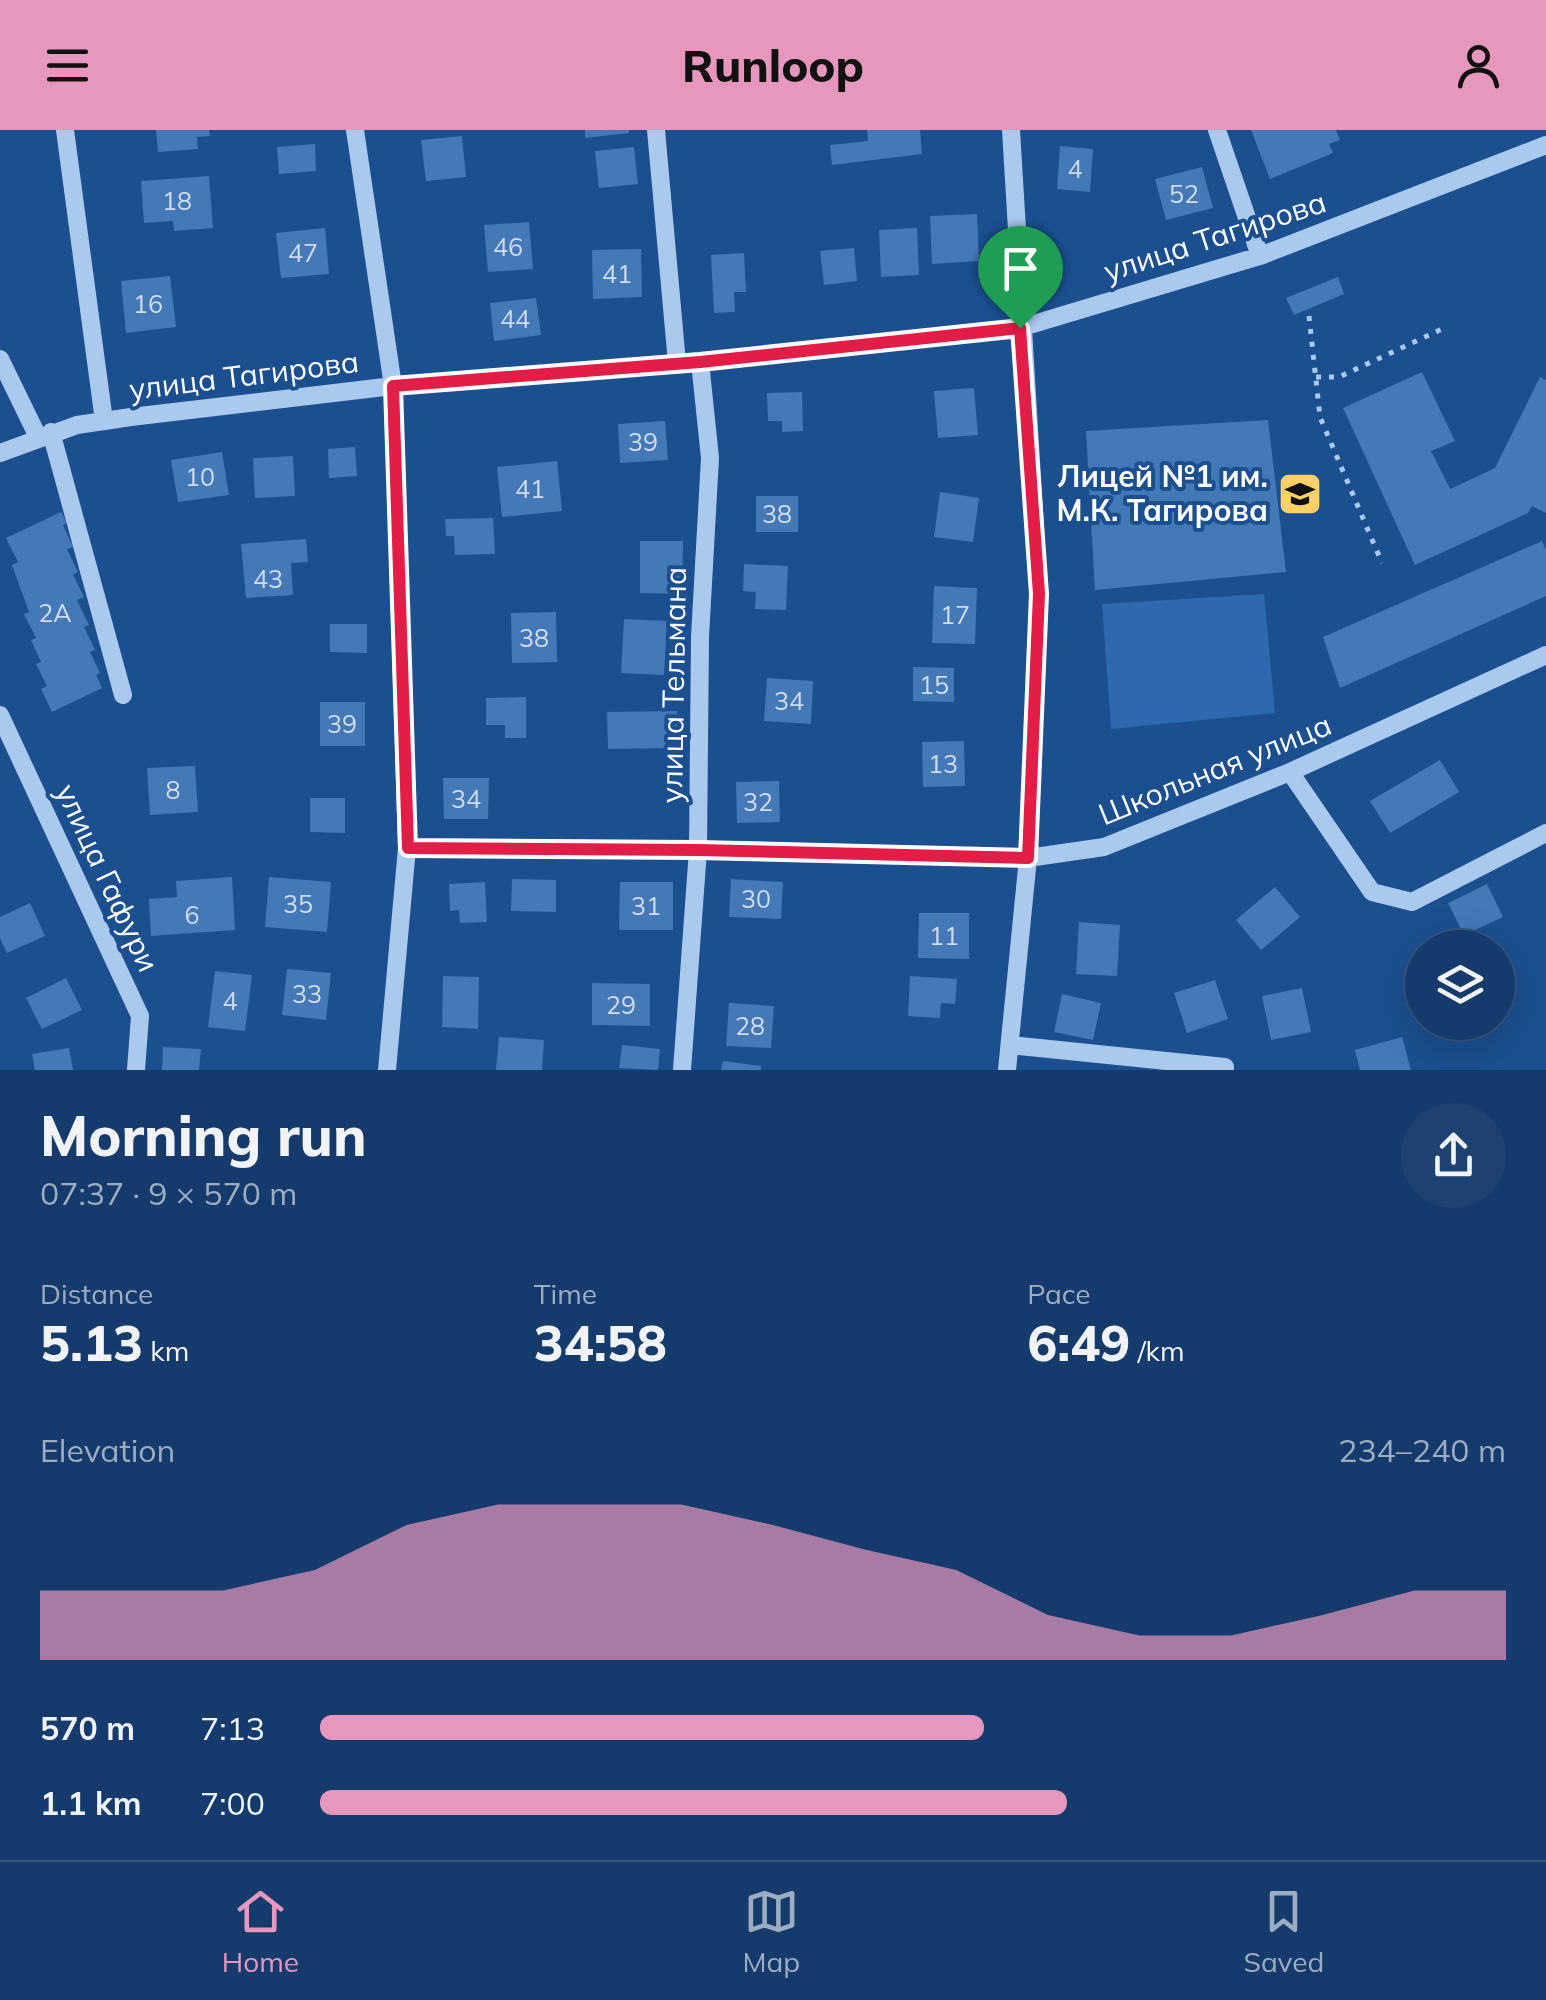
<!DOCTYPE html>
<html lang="en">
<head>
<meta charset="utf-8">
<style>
  body { margin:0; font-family:Mulish,sans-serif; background:#1d4271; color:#f1f3f6; height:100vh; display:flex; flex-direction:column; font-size:38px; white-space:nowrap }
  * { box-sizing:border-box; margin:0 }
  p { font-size:32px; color:#9dadc1 }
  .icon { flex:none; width:55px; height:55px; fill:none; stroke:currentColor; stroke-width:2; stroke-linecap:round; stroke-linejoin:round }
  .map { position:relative; height:940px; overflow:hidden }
  .details { display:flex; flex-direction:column; background:#143b6b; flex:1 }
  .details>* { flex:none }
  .fabs { position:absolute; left:1405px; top:800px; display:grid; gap:20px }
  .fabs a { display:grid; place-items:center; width:110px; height:110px; border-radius:50%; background:#143b6b; box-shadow:0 10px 40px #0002,0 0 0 2px #33557e; font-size:50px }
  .pin { position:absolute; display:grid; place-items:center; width:85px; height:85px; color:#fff; margin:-102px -42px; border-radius:50% 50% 50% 0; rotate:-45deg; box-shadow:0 0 10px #0007 }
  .pin .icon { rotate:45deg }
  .round { display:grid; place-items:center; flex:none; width:105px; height:105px; border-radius:52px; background:#1d4271 }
  .headline { display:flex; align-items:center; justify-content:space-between; height:170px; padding:0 40px }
  h1 { font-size:55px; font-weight:800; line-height:75px }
  .figures { display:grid; grid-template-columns:repeat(3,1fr); gap:15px; height:170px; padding:10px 40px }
  .figures div { display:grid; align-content:center }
  .figures b { font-size:50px; font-weight:800 }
  .figures small { font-size:28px; font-weight:400 }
  .figures p { font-size:28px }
  .chart { height:280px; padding:20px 40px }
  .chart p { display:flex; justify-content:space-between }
  .chart svg { width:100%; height:180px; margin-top:10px; fill:#e797bd; opacity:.7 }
  ul { padding:0 40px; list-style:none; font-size:32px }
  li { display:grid; grid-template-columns:160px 120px 1fr; align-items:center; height:75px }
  li i { height:25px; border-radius:12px; background:#e797bd }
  header { display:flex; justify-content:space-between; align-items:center; height:130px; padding:0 40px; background:#e797bd; color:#111; font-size:45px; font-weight:800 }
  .tab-bar { display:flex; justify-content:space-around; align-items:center; height:140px; border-top:2px solid #33557e; background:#143b6b; font-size:28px; color:#9dadc1 }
  .tab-bar a { display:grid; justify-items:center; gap:5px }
  .tab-bar .active { color:#e797bd }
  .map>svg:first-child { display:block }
</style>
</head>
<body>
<header><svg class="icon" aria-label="menu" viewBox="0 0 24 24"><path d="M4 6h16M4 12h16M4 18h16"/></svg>Runloop<svg class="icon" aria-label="person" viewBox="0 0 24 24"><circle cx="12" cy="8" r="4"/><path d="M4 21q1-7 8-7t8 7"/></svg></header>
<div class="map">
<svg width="1546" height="940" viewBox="0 0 1546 940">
  <rect width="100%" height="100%" fill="#1b4f8f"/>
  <path fill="#2e69ad" d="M1264,464L1275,583L1111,599L1102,474Z"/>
  <path fill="#4478b7" d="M156,0H209L210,6L197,7L198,19L158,22Z
    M585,0H629V3L585,8Z
    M867,0H920L922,24L832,35L830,15L868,11Z
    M1251,0H1336L1340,10L1329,14L1333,23L1270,49Z
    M462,6L466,47L426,51L421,10Z
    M315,14L316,41L279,44L277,17Z
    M1060,16L1093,19L1090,62L1057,59Z
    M634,17L638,54L599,58L595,21Z
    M1202,37L1213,78L1166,90L1155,49Z
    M209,46L213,98L174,101L173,91L144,93L141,51Z
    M977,84L979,131L932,134L930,86Z
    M529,92L533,139L488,142L484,95Z
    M325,98L329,144L281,148L276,103Z
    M917,98L919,145L881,147L879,100Z
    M854,118L857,151L824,155L820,121Z
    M641,119L642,167L593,169L592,120Z
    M744,123L746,162H734L735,182L714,183L711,125Z
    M170,146L176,197L126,203L121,151Z
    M1338,147L1344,164L1294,185L1286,168Z
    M536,168L541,205L494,211L490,173Z
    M1422,242L1455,311L1431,321L1450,359L1495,338L1540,247L1546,250V383L1532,376L1528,383L1415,435L1343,278Z
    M974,258L978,305L938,308L934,261Z
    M802,262L803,301L782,302V291H768L767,263Z
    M1268,290L1286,442L1095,460L1086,301Z
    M665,291L668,330L620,333L618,294Z
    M355,317L357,346L329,348L328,319Z
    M222,322L229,365L178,372L171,330Z
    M293,326L295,366L255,368L253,328Z
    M557,331L562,381L502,387L497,337Z
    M940,362L979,368L973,412L934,407Z
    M756,366H798V402H756Z
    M61,382L67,393L63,395L73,417L67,419L78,442L73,445L84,467L77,470L89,495L84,497L95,520L90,522L100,543L96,545L102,558L52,582L41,559L47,556L36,534L41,532L31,510L36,508L24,484L29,482L12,435L18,432L6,408Z
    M493,388L495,424L455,425L454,406H446L445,389Z
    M306,409L308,432L291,433L293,465L246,468L241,414Z
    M640,411H683L682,464L640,463Z
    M1542,411L1546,420V466L1340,558L1323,507Z
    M744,434L788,436L786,480L755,479L756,462L743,461Z
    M934,456L977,458L975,514L932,513Z
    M556,482L557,532L512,533L511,483Z
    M624,489L667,491L664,545L621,543Z
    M330,494H367V523L330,522Z
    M913,537L954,538V572L913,571Z
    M767,548L813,551L811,594L764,591Z
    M526,567V608H505V595H486V568Z
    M320,572H365V616H320Z
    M677,581L678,618L608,619L607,582Z
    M964,611L965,656L923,657L922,612Z
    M1440,630L1459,662L1390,703L1370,671Z
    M195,636L198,682L150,685L147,638Z
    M443,648H489L488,689H444Z
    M779,651L780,692L737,693L736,652Z
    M310,668H345V703L310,702Z
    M232,747L235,800L151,806L149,769L177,767L176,751Z
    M269,747L331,752L327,802L265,797Z
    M512,749L556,750V782L511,781Z
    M731,749L783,752L781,789L729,787Z
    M485,752L487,792L460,793L459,780L450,781L449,754Z
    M620,752H673V800H619Z
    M1487,754L1503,787L1464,805L1448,773Z
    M1275,757L1300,787L1261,820L1236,790Z
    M30,773L45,806L7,823L0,808V787Z
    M919,783H969V829L918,828Z
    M1079,792L1120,795L1117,846L1076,844Z
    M287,839L331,843L326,890L282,885Z
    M215,841L252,845L245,901L208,897Z
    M443,846L479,847L478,899L442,897Z
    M910,846L957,849L955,874L941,873L940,888L908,886Z
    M66,848L82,880L42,899L26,868Z
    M1215,850L1228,889L1187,903L1174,863Z
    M592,853L650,854V896L592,895Z
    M1302,858L1311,902L1271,910L1262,866Z
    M1062,864L1101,873L1093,910L1054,902Z
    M729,873L774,876L771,918L726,916Z
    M499,907L544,910L542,940H496Z
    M1402,907L1411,940H1360L1355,920Z
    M622,915L660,919L658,940L619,938Z
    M163,917L201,919L199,940H162Z
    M69,918L73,940H35L32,924Z
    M723,931L761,936V940H721Z"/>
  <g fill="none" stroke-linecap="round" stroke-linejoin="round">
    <path stroke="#a9c9ee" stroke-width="5" stroke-dasharray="5 8" stroke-linecap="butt" d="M1309,186L1320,287L1382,433
      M1316,247H1339L1442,199"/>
    <path stroke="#a9c9ee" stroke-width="18" d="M65,0L104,291
      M355,0L393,256L407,718L387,940
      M656,0L677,233
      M1217,0L1260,126
      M0,229L38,307
      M51,302L123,565
      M0,323L77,295L131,287L393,256L700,232L1020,198L1260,126L1546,15
      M0,585L140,886L136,940
      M1290,642L1372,762L1412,772L1546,703
      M407,718L698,720L1028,728L1104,717L1290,642L1546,525
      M1010,915L1225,937V940
      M682,940L698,720L700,507L710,328L700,232
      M1007,940L1028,728L1039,464L1011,0"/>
  </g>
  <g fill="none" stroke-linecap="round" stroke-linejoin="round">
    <defs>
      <path id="route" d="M1020,198L1039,464L1028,728L698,720L408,718L393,256L700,232Z"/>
    </defs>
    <use href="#route" stroke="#fff" stroke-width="20"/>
    <use href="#route" stroke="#e11d48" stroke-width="12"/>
  </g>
  <defs>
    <symbol id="school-square" viewBox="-11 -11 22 22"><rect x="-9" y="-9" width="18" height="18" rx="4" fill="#ffd166" stroke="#1b4f8f"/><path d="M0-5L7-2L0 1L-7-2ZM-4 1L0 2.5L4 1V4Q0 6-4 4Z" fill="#111"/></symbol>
  </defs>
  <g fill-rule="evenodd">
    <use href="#school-square" x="1275" y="339" width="50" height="50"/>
  </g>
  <g text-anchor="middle" stroke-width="8" stroke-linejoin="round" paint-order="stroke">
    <g font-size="25" fill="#d0dded">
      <text x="1075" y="48">4</text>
      <text x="1184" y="73">52</text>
      <text x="177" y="80">18</text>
      <text x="508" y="126">46</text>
      <text x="303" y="132">47</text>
      <text x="617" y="153">41</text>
      <text x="148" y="183">16</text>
      <text x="515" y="198">44</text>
      <text x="643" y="321">39</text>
      <text x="200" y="356">10</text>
      <text x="530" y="368">41</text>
      <text x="777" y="393">38</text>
      <text x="268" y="458">43</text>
      <text x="55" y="492">2А</text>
      <text x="955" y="494">17</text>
      <text x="534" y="517">38</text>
      <text x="934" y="564">15</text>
      <text x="789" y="580">34</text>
      <text x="342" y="603">39</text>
      <text x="943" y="643">13</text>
      <text x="173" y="669">8</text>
      <text x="466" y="678">34</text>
      <text x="758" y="681">32</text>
      <text x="756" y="778">30</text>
      <text x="298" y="783">35</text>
      <text x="646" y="785">31</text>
      <text x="192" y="794">6</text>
      <text x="944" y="815">11</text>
      <text x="307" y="873">33</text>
      <text x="230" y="880">4</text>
      <text x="621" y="884">29</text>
      <text x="750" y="905">28</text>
    </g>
    <g font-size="30" fill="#fff" stroke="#1b4f8f">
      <text transform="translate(1215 107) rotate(-18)" y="10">улица Тагирова</text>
      <text transform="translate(244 246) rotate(-7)" y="10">улица Тагирова</text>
      <text transform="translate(674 555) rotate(-89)" y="10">улица Тельмана</text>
      <text transform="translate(1215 640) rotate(-22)" y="10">Школьная улица</text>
      <text transform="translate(107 748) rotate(65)" y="10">улица Гафури</text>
    </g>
    <g font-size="30" font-weight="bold" fill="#fff" stroke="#1b4f8f" text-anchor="end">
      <text x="1268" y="357">Лицей №1 им.<tspan x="1268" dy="34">М.К. Тагирова</tspan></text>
    </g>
  </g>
</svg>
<div class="fabs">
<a><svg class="icon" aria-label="layers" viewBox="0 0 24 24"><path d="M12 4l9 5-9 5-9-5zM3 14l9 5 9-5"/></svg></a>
</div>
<div class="pin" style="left:1020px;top:198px;background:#1e9e55"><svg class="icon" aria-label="arrive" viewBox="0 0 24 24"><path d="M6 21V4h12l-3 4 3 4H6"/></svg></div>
</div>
<section class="details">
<div class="headline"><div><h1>Morning run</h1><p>07:37 · 9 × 570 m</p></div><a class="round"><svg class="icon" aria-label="share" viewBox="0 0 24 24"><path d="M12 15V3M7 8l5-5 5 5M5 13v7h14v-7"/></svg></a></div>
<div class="figures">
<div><p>Distance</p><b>5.13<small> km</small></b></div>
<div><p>Time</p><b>34:58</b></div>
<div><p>Pace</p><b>6:49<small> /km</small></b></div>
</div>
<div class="chart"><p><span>Elevation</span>234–240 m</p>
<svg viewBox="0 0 160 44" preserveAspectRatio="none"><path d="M0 44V27L10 27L20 27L30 22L40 11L50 6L60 6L70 6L80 11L90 17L100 22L110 33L120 38L130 38L140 33L150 27L160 27V44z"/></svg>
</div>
<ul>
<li><b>570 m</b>7:13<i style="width:56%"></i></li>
<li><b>1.1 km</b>7:00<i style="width:63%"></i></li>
</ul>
</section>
<nav class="tab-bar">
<a class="active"><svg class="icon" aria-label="home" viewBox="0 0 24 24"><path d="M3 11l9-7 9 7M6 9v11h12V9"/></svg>Home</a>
<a><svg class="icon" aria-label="map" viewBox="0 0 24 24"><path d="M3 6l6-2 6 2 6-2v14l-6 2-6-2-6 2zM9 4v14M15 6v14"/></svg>Map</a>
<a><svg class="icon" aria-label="saved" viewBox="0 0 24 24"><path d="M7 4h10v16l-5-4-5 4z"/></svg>Saved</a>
</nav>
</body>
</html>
